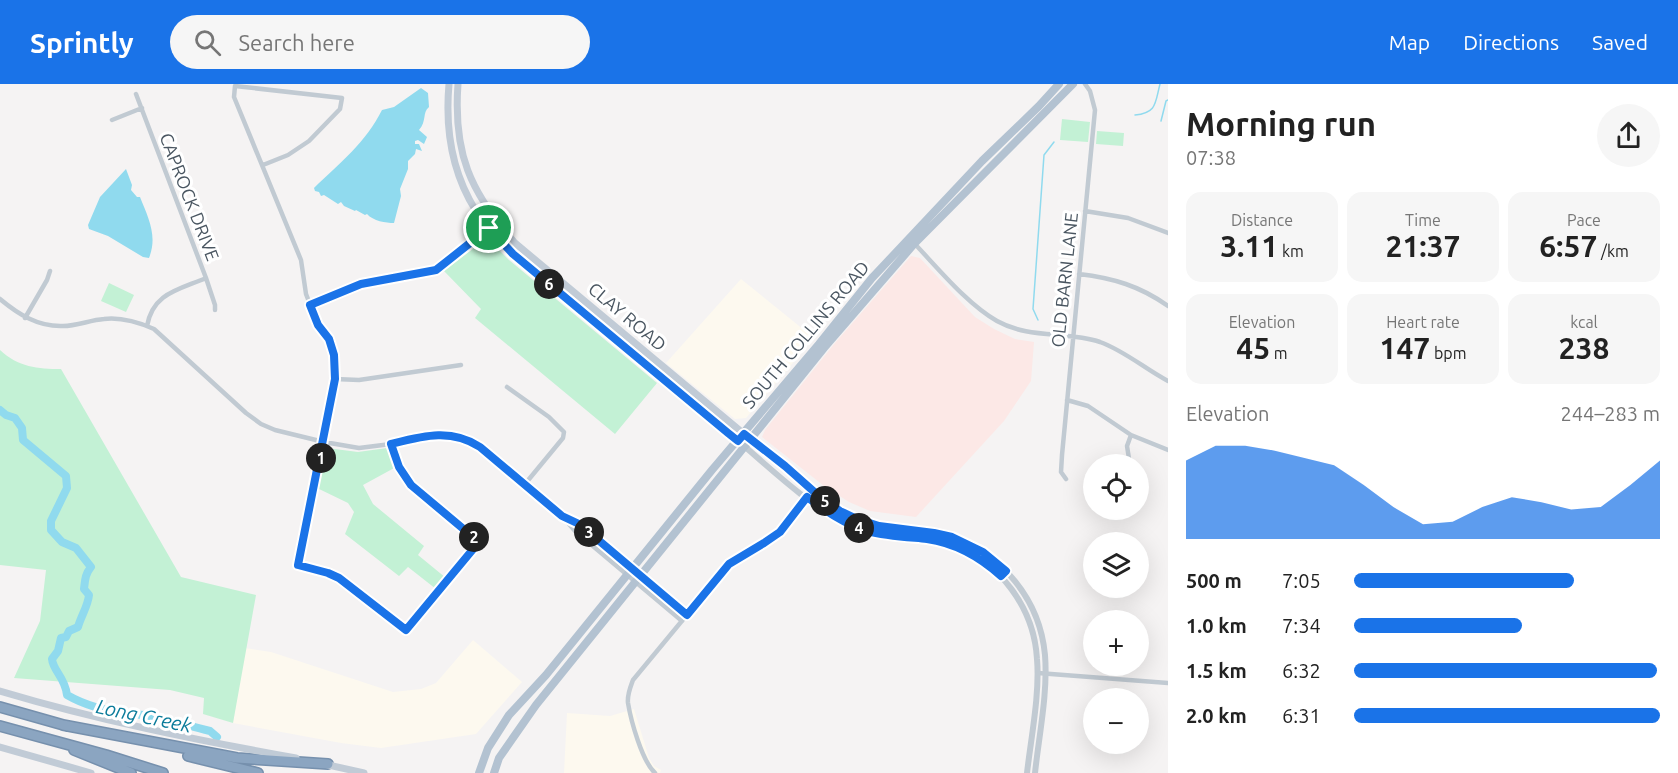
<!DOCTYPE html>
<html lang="en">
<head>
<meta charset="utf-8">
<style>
  body { margin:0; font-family:Ubuntu,sans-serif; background:#f6f6f6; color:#222; height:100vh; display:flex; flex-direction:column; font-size:22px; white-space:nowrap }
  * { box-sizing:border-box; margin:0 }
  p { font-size:20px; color:#767676 }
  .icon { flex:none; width:33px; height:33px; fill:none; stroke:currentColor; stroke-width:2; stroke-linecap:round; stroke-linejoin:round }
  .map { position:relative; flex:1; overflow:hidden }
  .panel { display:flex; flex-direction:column; background:#fff; width:510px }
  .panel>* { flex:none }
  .buttons { position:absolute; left:1083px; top:370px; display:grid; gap:12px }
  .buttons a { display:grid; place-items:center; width:66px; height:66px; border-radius:50%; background:#fff; box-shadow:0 6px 24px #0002; font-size:30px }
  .pin { position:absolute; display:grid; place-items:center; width:51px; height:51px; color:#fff; margin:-26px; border:3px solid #fff; border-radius:50%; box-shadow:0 2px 6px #0007 }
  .km { position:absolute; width:30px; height:30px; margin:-15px; border-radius:50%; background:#222; color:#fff; font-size:16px; line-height:30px; text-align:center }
  .round { display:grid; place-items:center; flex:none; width:63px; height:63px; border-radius:32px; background:#f6f6f6 }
  .headline { display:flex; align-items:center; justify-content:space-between; height:102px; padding:0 18px }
  h1 { font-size:33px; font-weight:600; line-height:45px }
  .stats { display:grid; grid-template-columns:repeat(3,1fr); gap:9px; height:102px; padding:6px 18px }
  .stats div { display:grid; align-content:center; border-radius:15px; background:#f6f6f6; text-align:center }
  .stats b { font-size:30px; font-weight:600 }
  .stats small { font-size:16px; font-weight:400 }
  .stats p { font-size:16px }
  .chart { height:168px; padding:12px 18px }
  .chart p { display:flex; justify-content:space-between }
  .chart svg { width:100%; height:108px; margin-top:6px; fill:#1a73e8; opacity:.7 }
  ul { padding:0 18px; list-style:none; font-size:20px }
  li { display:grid; grid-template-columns:96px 72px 1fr; align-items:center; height:45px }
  li i { height:15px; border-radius:8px; background:#1a73e8 }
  header { display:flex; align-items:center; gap:36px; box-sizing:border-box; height:84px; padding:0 30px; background:#1a73e8; color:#fff }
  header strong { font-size:28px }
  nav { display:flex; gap:33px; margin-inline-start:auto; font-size:21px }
  .search { width:420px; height:54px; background:#f6f6f6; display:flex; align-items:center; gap:15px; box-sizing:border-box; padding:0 21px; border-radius:33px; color:#767676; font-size:22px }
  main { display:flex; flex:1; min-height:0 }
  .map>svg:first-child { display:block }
</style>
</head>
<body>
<header>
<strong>Sprintly</strong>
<div class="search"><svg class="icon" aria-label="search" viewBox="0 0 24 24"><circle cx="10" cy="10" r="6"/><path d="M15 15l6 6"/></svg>Search here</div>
<nav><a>Map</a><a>Directions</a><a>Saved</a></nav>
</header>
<main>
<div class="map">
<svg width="1168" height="689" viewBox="0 0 1168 689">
  <rect width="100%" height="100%" fill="#f5f3f3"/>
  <path fill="#fdf9ef" d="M741,195L814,254L746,334L735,335L666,279Z
    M473,556L522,598L476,650L381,664L341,659L233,639L245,564L271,568L393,608L421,605L436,599Z
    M634,625L649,674L654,682L661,686L660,689H564L567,629L610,632Z"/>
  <path fill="#fce8e6" d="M911,172L920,174L975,233L994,245L1015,255L1034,258L1031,297L1004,337L916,433L870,427L849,418L824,402L762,353L765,346L835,259Z"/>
  <path fill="#c3f1d5" d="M1062,35L1090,38L1088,58L1060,56Z
    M1097,47L1124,49L1123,62L1096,60Z
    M487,154L509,176L657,299L615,350L475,234L481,225L444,187Z
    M109,199L134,211L126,228L101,217Z
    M0,266C18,283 38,285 61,285L181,493L256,511L233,639L203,630L204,614L170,606L14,594L40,537L46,486L0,481Z
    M327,364L358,368L387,364L389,366L396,383L363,401L373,420L424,462L418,471L446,494L436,505L408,483L399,492L345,450L354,428L348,419L317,404Z"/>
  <path fill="#90daee" d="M421,4L428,9L429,23C422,29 427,37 419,46L427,53L424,60L418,56L415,57V60H419L422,67L416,65L415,70L408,77V85L400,105L401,112L394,139C386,139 373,137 367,130L365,131L356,126L355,127L344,122L341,118L338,120L324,111L321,112L319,108L315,107L314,104C340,79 366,58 382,26L394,23Z
    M126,85L132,101L131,106L137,113H140C148,133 158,152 149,174L143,173L108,152L89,145L88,141L100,113Z"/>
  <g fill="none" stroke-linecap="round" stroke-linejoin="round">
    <path stroke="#90daee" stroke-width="1.5" d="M1135,31C1157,29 1155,19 1160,0
      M1161,37L1166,17L1168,16
      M1038,236L1033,225L1044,71L1054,58"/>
    <path stroke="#90daee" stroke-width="8" d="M0,326L6,331L15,334L22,344L23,356L66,392L67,404L51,437V446L62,458L76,464L91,483C85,490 85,497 84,505L89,511C88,522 81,532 78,543L69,547L66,553L61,554L58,567L52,575C53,587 65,593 67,611C86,622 105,626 126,630C132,631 139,630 145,631C167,635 188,642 210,647L217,653"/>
    <defs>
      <path id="motorway" d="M0,623L67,642
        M63,641L237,674L328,680
        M0,642L106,671L163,689
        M74,666L131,689
        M188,672L258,689"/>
    </defs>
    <use href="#motorway" stroke="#7690ad" stroke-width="12"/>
    <path stroke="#c1cad2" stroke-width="4.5" d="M136,10L206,194L215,221V226
      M112,36L142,24
      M263,81L288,71L309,57L340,25L342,14L235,2L234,13L301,176L306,210L318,241L329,255L335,283L332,319L298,481L328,489L339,494L406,546L479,458L411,401L399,383L391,360
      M1085,127L1128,134L1168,149
      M913,158C937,183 967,220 997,237C1029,255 1067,247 1100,258C1125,267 1145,285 1168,297
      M1079,190C1113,194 1140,202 1168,222
      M0,215C18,230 38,243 63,242C77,242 90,236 104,235C121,233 138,238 154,245L246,329L261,340L275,346L324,358L359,364L391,360L435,350H447L465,355L480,363L502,380L562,432L575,447L682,537
      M310,221L361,200L436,185L496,138
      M25,234L47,196L50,187
      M147,242C153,209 178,206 206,194
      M335,295L359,296L461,281
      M507,303L549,333L564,348L563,354L525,400
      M1067,316L1088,322L1131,351L1168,366
      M1130,381L1127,362L1131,351
      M1066,395L1061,388L1062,371L1095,26L1090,7L1085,0
      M565,433L590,449L687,531
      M1038,589L1168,599
      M655,689C642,677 631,637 628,619C627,611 630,604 633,596L729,480L780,448L806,414"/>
    <path stroke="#c1cad2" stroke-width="6" d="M744,350C761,363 778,376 794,389C813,406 829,423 852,433C884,447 918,443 950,453C1002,469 1040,516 1045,571C1048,609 1039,651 1035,689
      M743,361C772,386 813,425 849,440C882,454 918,450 951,461C1000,477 1034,524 1037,575C1040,609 1031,654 1027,689"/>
    <path stroke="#c1cbd6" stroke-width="7" d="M449,0C445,45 452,89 476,127C500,165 538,191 572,219C626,265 682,312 738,357
      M458,0C453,69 470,108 515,159L744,350
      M0,607C97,636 196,656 296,674
      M0,663L91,689
      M324,680L364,689"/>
    <path stroke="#b3c2d1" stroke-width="8" d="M479,689L488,664L509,631L546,591L712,386L819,260L872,194L982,77L1039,22L1059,0
      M494,689L499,674L536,621L824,264L914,160L1073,0"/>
    <use href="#motorway" stroke="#8ba5c1" stroke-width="9"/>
  </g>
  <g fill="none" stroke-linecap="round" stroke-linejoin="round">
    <defs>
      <path id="route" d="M489,144L513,170L728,349L738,357L744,350L785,382L820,413L840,427L857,435L879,442L934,449L952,453L983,468L1006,487L1001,492C980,473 955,459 927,455C907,453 887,452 867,447C844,440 826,427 807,413L780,448L764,459L729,480L687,531L590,449L579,440L562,432L480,363C451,344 423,352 391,360L399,383L411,401L479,458L406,546L339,494L328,489L298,481L335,295L334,271L329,255L318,241L310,221L361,200L436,186Z"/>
    </defs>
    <use href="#route" stroke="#fff" stroke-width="12"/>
    <use href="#route" stroke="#1a73e8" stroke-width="8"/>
  </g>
  <g text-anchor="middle" stroke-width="6" stroke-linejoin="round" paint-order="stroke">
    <g font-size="18" fill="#4a5661" stroke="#fff">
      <text transform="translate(189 113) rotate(69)" y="6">CAPROCK DRIVE</text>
      <text transform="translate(1065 196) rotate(-84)" y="6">OLD BARN LANE</text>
      <text transform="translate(627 233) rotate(40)" y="6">CLAY ROAD</text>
      <text transform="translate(806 251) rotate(-50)" y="6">SOUTH COLLINS ROAD</text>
    </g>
    <g font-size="20" font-style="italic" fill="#0c7c9b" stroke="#fff">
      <text transform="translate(144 632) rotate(12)" y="7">Long Creek</text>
    </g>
  </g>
</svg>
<div class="buttons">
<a><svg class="icon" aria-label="locate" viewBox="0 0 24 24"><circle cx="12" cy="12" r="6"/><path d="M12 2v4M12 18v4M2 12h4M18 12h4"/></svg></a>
<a><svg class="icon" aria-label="layers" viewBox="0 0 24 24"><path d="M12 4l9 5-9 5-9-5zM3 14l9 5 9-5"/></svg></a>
<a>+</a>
<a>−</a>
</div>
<div class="pin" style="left:489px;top:144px;background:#1e9e55"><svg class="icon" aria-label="arrive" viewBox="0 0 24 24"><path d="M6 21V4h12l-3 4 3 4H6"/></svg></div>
<b class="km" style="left:321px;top:374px">1</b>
<b class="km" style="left:474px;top:453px">2</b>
<b class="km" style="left:589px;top:448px">3</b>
<b class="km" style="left:859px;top:444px">4</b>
<b class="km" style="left:825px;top:417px">5</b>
<b class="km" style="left:549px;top:200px">6</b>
</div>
<section class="panel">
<div class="headline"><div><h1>Morning run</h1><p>07:38</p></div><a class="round"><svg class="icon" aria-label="share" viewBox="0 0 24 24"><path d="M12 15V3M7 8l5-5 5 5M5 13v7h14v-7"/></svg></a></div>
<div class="stats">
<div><p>Distance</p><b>3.11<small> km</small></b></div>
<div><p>Time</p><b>21:37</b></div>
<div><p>Pace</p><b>6:57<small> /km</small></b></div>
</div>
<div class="stats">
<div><p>Elevation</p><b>45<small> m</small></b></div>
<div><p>Heart rate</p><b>147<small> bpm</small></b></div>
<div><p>kcal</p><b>238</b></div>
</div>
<div class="chart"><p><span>Elevation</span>244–283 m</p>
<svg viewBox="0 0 160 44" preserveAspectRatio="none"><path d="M0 44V12L10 6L20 6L30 8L40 11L50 14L60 22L70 31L80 38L90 37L100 31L110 27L120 29L130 32L140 31L150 22L160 12V44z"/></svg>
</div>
<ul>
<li><b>500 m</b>7:05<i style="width:72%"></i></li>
<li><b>1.0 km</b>7:34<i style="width:55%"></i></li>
<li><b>1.5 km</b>6:32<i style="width:99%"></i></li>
<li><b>2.0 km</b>6:31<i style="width:100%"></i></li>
</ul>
</section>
</main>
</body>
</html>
